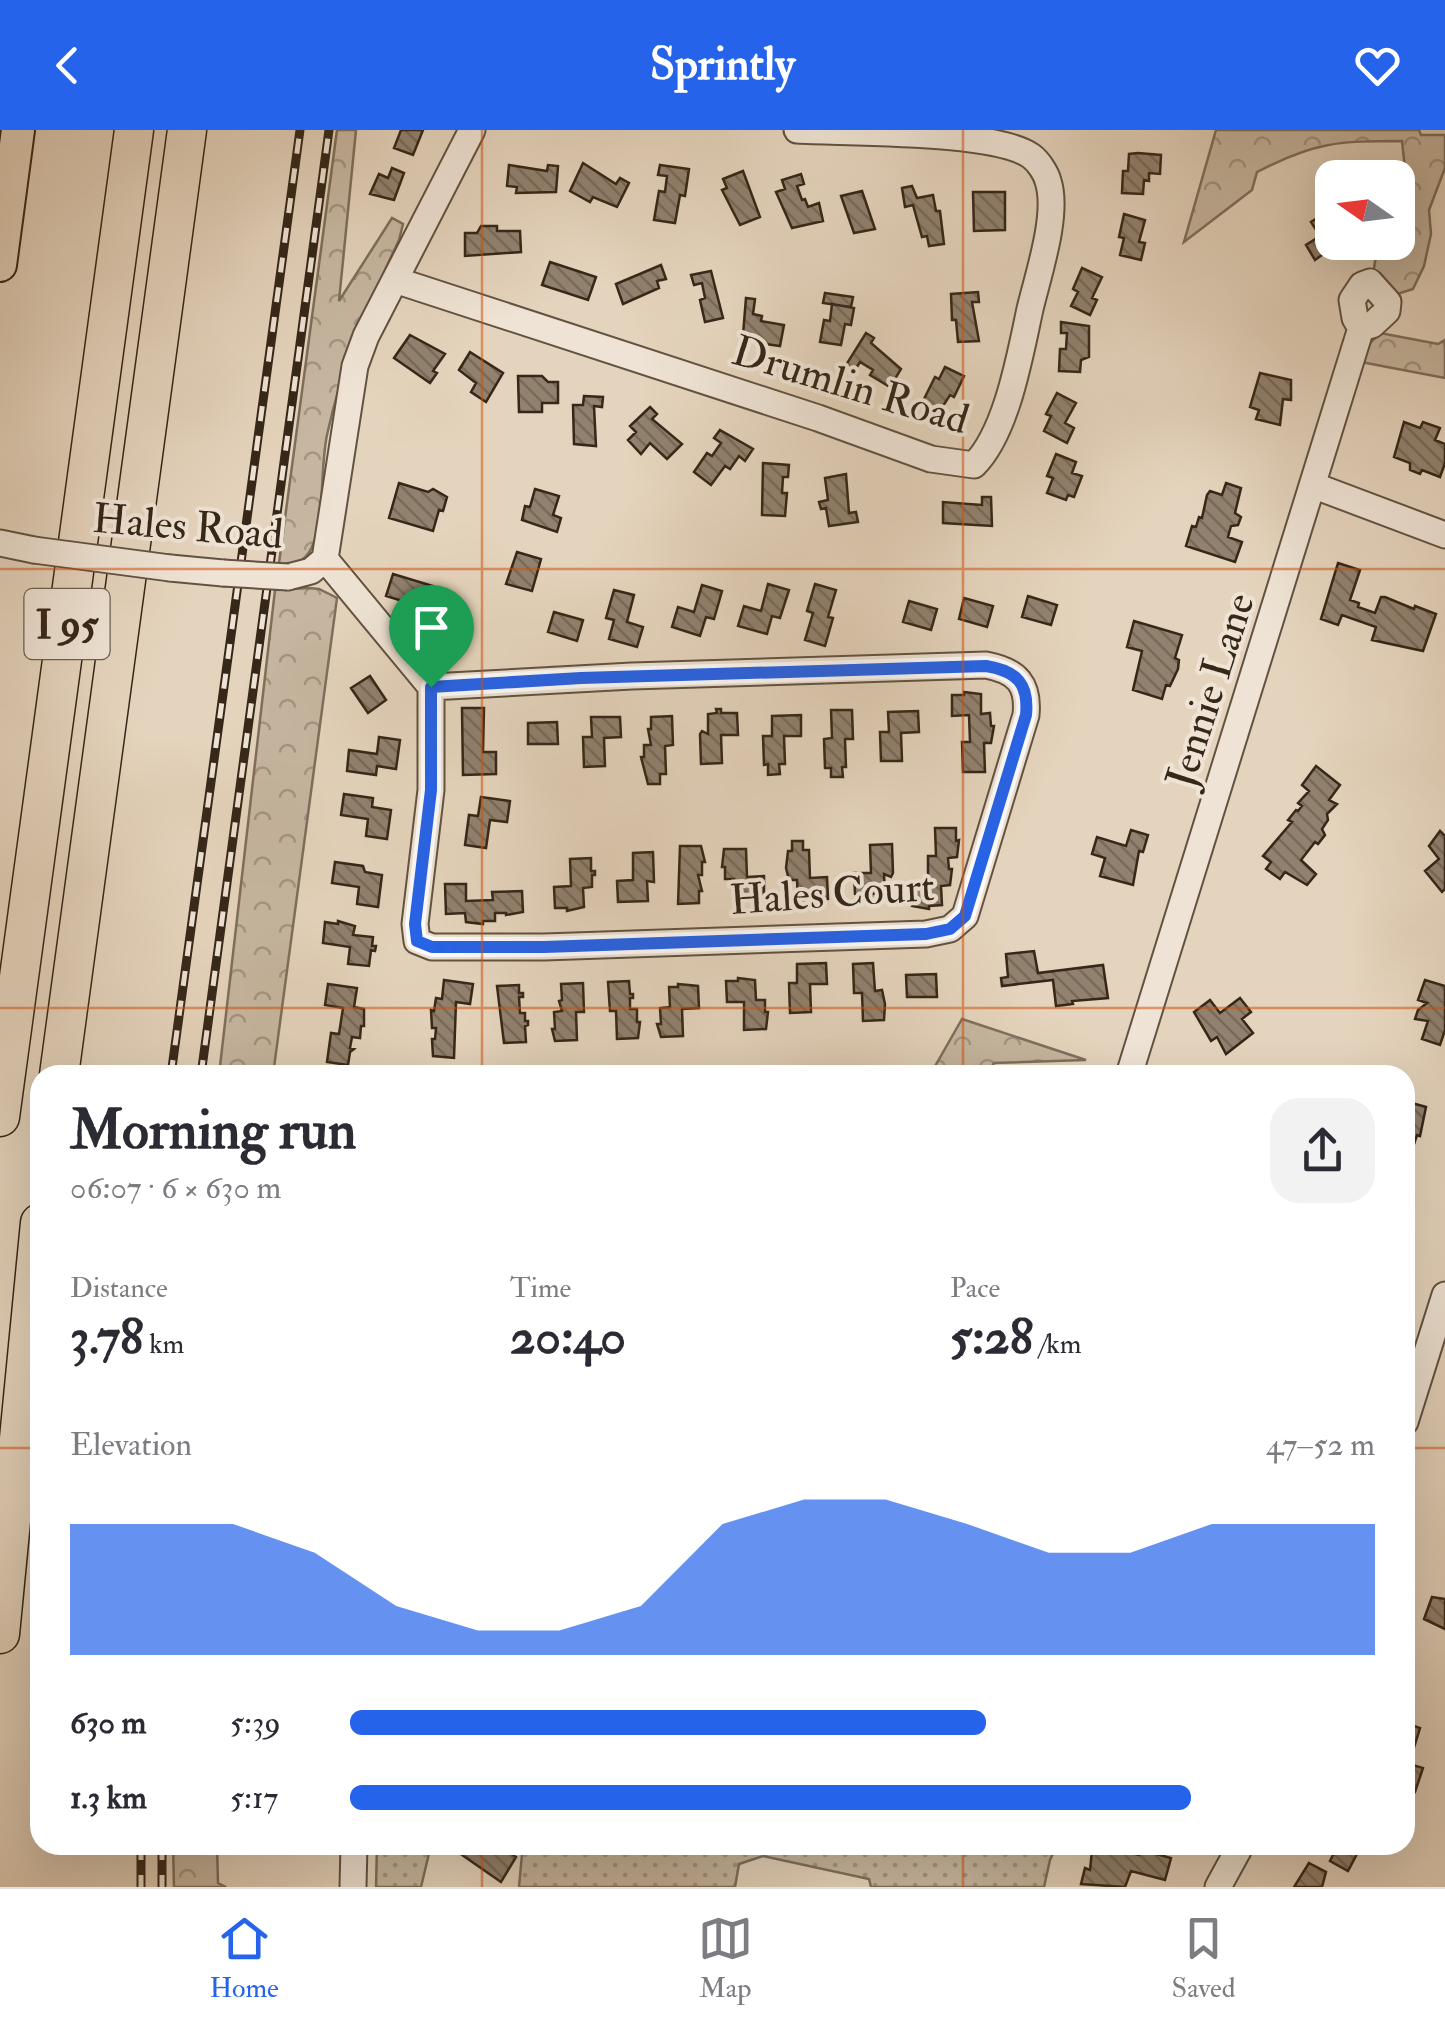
<!DOCTYPE html>
<html lang="en">
<head>
<meta charset="utf-8">
<style>
  body { margin:0; font-family:"IM FELL Double Pica",serif; background:#f2f2f3; color:#2b2b33; height:100vh; display:flex; flex-direction:column; font-size:38px; white-space:nowrap }
  * { box-sizing:border-box; margin:0 }
  p { font-size:32px; color:#7c7c81 }
  .icon { flex:none; width:55px; height:55px; fill:none; stroke:currentColor; stroke-width:2; stroke-linecap:round; stroke-linejoin:round }
  .map { position:relative; flex:1; overflow:hidden }
  .details { position:absolute; left:30px; top:935px; width:1385px; height:790px; display:flex; flex-direction:column; background:#fff; border-radius:30px; box-shadow:0 10px 40px #0002 }
  .details>* { flex:none }
  .needle { width:65px; rotate:284deg }
  .controls { position:absolute; left:1315px; top:30px; display:grid; gap:20px }
  .controls a { display:grid; place-items:center; width:100px; height:100px; border-radius:20px; background:#fff; box-shadow:0 10px 40px #0002; font-size:50px }
  .pin { position:absolute; display:grid; place-items:center; width:85px; height:85px; color:#fff; margin:-102px -42px; border-radius:50% 50% 50% 0; rotate:-45deg; box-shadow:0 0 10px #0007 }
  .pin .icon { rotate:45deg }
  .round { display:grid; place-items:center; flex:none; width:105px; height:105px; border-radius:30px; background:#f2f2f3 }
  .head { display:flex; align-items:center; justify-content:space-between; height:170px; padding:0 40px }
  h1 { font-size:55px; font-weight:700; line-height:75px }
  .stats { display:grid; grid-template-columns:repeat(3,1fr); gap:15px; height:170px; padding:10px 40px }
  .stats div { display:grid; align-content:center }
  .stats b { font-size:50px; font-weight:700 }
  .stats small { font-size:28px; font-weight:400 }
  .stats p { font-size:28px }
  .chart { height:280px; padding:20px 40px }
  .chart p { display:flex; justify-content:space-between }
  .chart svg { width:100%; height:180px; margin-top:10px; fill:#2563eb; opacity:.7 }
  ul { padding:0 40px; list-style:none; font-size:32px }
  li { display:grid; grid-template-columns:160px 120px 1fr; align-items:center; height:75px }
  li i { height:25px; border-radius:12px; background:#2563eb }
  header { display:flex; justify-content:space-between; align-items:center; height:130px; padding:0 40px; background:#2563eb; color:#fff; font-size:45px; font-weight:700 }
  .tabs { display:flex; justify-content:space-around; align-items:center; height:140px; border-top:2px solid #e1e1e2; background:#fff; font-size:28px; color:#7c7c81 }
  .tabs a { display:grid; justify-items:center; gap:5px }
  .tabs .on { color:#2563eb }
  .map>svg:first-child { display:block }
</style>
</head>
<body>
<header><svg class="icon" aria-label="back" viewBox="0 0 24 24"><path d="M15 5l-7 7 7 7"/></svg>Sprintly<svg class="icon" aria-label="heart" viewBox="0 0 24 24"><path d="M12 20l-8-8c-3-5 5-10 8-4 3-6 11-1 8 4z"/></svg></header>
<div class="map">
<svg width="1445" height="1757" viewBox="0 0 1445 1757">
  <defs>
    <pattern id="forest-crowns" width="20" height="18" patternUnits="userSpaceOnUse" patternTransform="scale(2.5)"><rect width="20" height="18" fill="#c7b7a1"/><path d="M2 6a3 3 0 1 1 6 0M12 15a3 3 0 1 1 6 0" fill="none" stroke="#a29582"/></pattern>
    <pattern id="park-dots" width="8" height="8" patternUnits="userSpaceOnUse" patternTransform="scale(2.5)"><rect width="8" height="8" fill="#c7b7a1"/><path d="M2 2h.1M6 6h.1" fill="none" stroke="#a29582" stroke-width="1.8" stroke-linecap="round"/></pattern>
    <pattern id="building-back-hatch" width="6" height="6" patternUnits="userSpaceOnUse" patternTransform="scale(2.5)"><rect width="6" height="6" fill="#91816e"/><path d="M-1 5l2 2M0 0l6 6M5-1l2 2" fill="none" stroke="#776a59"/></pattern>
  </defs>
  <rect width="100%" height="100%" fill="#e5d4bd"/>
  <filter id="stains"><feTurbulence type="fractalNoise" baseFrequency=".002" numOctaves="4"/><feColorMatrix values="0 0 0 0 .2 0 0 0 0 .09 0 0 0 0 .02 0 0 0 .5 -.17"/></filter>
  <radialGradient id="worn" r=".72"><stop offset=".6" stop-color="#630" stop-opacity="0"/><stop offset="1" stop-color="#630" stop-opacity=".3"/></radialGradient>
  <path fill="url(#forest-crowns)" stroke="#7e6f5c" stroke-width="2.5" d="M337,0H356L339,171L392,88L403,94L399,110C367,178 343,231 327,305C320,339 325,379 314,412C308,430 297,436 279,433Z
    M1216,0H1419L1421,5H1445V38L1429,80L1431,104L1424,136L1413,159L1388,167L1373,146L1375,131L1387,113L1398,112V80L1409,75L1402,11C1338,11 1315,12 1257,42L1252,60L1184,112Z
    M1380,203L1438,214L1445,210V248L1361,232L1366,217Z
    M309,458L319,459L337,468L273,945H219L275,460Z
    M962,889L1086,930L994,933L987,945H542L700,937L934,938Z
    M173,1715H217L218,1753L226,1757H174Z"/>
  <path fill="url(#park-dots)" stroke="#7e6f5c" stroke-width="2.5" d="M377,1715H431L421,1757H376Z
    M516,1715H1057L1050,1730L1044,1757H871L869,1749L763,1726L739,1734L735,1757H519L522,1724Z"/>
  <path fill="url(#building-back-hatch)" stroke="#362718" stroke-width="2.5" d="M401,0H423L413,25L394,18Z
    M1138,23L1161,25L1160,44L1149,43V51L1144,50L1143,64L1122,63L1123,41H1128L1129,24Z
    M583,33L616,54L620,48L629,53L617,77L593,67L590,72L570,61Z
    M509,35L547,41L548,35L558,36L556,62L516,63L517,57L507,56Z
    M660,35L689,39L685,66L680,65L675,93L654,90L659,61L665,62L667,46L658,45Z
    M392,38L404,43L394,70L370,64L379,44L388,48Z
    M743,41L760,87L740,95L722,60L727,58L723,49Z
    M801,44L804,54L797,56L802,70L805,69L808,77L819,73L823,91L792,98L776,62L785,59L782,50Z
    M912,56L917,68L933,65L936,81H940L944,114L929,116L927,106L922,107L913,75L905,77L902,58Z
    M862,61L875,99L854,103L841,66Z
    M973,62H1005V100L974,101Z
    M1332,79V112H1340L1315,130L1306,115L1320,106L1311,92Z
    M1124,84L1145,90L1139,112L1145,113L1141,130L1120,125L1124,108L1119,107Z
    M481,96H497V101H520L521,122L465,126V103H477Z
    M550,132L596,147L588,170L542,155Z
    M661,135L666,149L657,151L659,158L623,174L616,154Z
    M1082,138L1102,147L1092,168L1097,170L1090,185L1071,176L1078,162L1073,159Z
    M711,141L723,188L705,192L700,170L705,168L702,153L694,155L691,145Z
    M978,162L979,172H972L979,211L958,212L956,190H952L951,164Z
    M825,163L853,167L851,177L823,173Z
    M746,168L755,169L753,184L762,186L761,191L784,195L780,216L758,213V207L743,205Z
    M832,174L854,178L851,195L845,194L841,215L820,212L824,190L830,191Z
    M1061,192L1089,196V227L1081,230L1080,242L1059,241L1060,219H1066L1067,203H1061Z
    M866,203L874,208L871,213L901,239L890,257L870,245L873,240L860,232L855,240L846,235Z
    M410,205L445,224L433,241L437,243L430,253L394,228Z
    M470,222L503,243L486,272L471,262L476,253L459,240Z
    M945,237L964,246L954,267L950,265L936,287L924,281L928,273L923,271L935,247L939,249Z
    M1260,243L1291,250V270L1283,269L1280,295L1256,289L1259,280L1250,277Z
    M518,246H542L548,252H558V273H542V282H519Z
    M1057,263L1076,273L1065,293L1074,298L1067,313L1044,301L1051,286L1046,284Z
    M584,266L603,267L602,277L594,276L596,316L574,314L573,275H583Z
    M650,277L657,284L652,289L682,314L667,329L650,313L641,324L628,310L636,302L630,296Z
    M1404,292L1420,298L1423,292L1440,298L1435,310L1445,314V333L1440,347L1422,340L1420,344L1410,340V333L1394,327Z
    M720,300L753,319L745,331L739,326L730,339L725,336L711,355L694,342L707,323L712,326L721,313L714,308Z
    M1056,324L1076,332L1072,343L1082,346L1074,367L1068,365L1066,370L1047,363L1053,348L1047,346Z
    M763,333L789,335L788,347H783L782,363H787L785,386L762,385Z
    M846,344L849,383L856,382L858,392L829,396L826,378L821,379L819,372L828,370L825,348Z
    M399,353L428,362L433,359L447,367L443,381L439,380L433,401L389,388Z
    M1226,353L1241,358L1235,383L1241,387L1238,395L1231,396L1228,407L1242,412L1235,432L1186,416L1192,396L1196,397L1199,387L1202,388L1207,365L1210,361L1222,365Z
    M535,359L559,366L553,385L561,388L557,402L522,390L525,376L530,377Z
    M982,367H991L992,396L943,393V372L982,375Z
    M517,422L541,429L532,461L506,454Z
    M1338,433L1360,440L1350,470L1359,473L1358,477L1375,483L1381,467H1385L1414,479L1415,476L1436,484L1423,521L1372,510L1376,497L1342,485L1338,495L1321,489Z
    M393,444L433,456L425,479L449,486L443,505L417,498L420,489L405,484L409,473L386,466Z
    M768,454L789,460L780,488L772,486L767,504L738,496L744,476L761,481Z
    M815,454L836,460L828,487L833,488L825,516L805,510L813,483L807,481Z
    M702,455L722,461L714,489L706,487L700,506L672,497L678,477L694,482Z
    M614,460L634,465L627,492L643,497L637,517L609,509L614,490L606,488Z
    M1028,466L1057,475L1051,495L1022,487Z
    M964,468L993,476L987,497L959,489Z
    M909,471L937,479L931,500L903,492Z
    M554,482L583,490L577,511L548,502Z
    M1134,491L1182,505L1175,528L1179,530L1178,539L1170,556L1166,555L1162,569L1133,560L1142,521L1127,517Z
    M370,546L386,570L368,583L351,558Z
    M964,562L981,564V584L990,583L991,596H994L991,613H984L985,642H963L962,612H970L969,585L952,586V565H964Z
    M462,578H484L483,622H496V644L463,645Z
    M716,579H721V583H737L738,605H721L722,633L701,634L700,604L702,601L708,604V584L717,583Z
    M831,580H852L853,609H845L846,637H842L843,647H831V638H825L824,609L832,608Z
    M918,581L919,602L901,603L902,631H881L880,602H889L888,582Z
    M801,585V606H784L785,634H779L780,644L768,645V634L764,635L763,606H772V586Z
    M672,586L673,615L665,616L666,644H660V654H648L641,627H644V615H651L648,599H651V587Z
    M591,587H620L621,607L604,608L605,636L584,637L583,607H592Z
    M557,592L558,614H528V593Z
    M379,607L400,610L396,639L377,636L376,645L347,641L349,620L377,624Z
    M1316,636L1340,655L1329,670L1337,674L1327,684L1328,690L1322,699L1325,705L1318,714L1315,712L1301,730L1316,744L1307,755L1285,742L1280,749L1266,739L1271,732L1263,726L1292,692L1288,690L1296,680L1298,681L1302,676L1298,673L1309,661L1302,655Z
    M344,664L373,668L372,677L391,680L387,709L366,706L368,689L341,685Z
    M481,667L510,671L507,692L490,690L486,718L465,715L469,685L478,686Z
    M935,698H956V711L959,710L957,727L948,728L949,739H952L950,755L941,756L942,775L929,776V779L912,776V755H928V726H936Z
    M1131,700L1148,705L1143,722L1139,721L1133,755L1100,746L1105,728L1092,724L1097,707L1126,716Z
    M1440,701L1445,706V759L1442,762L1425,741L1439,729L1429,716Z
    M792,711H803V720H809L810,748L827,747L828,769L820,770V773L798,770L797,750H789L786,738L788,721H792Z
    M892,714L893,743L891,747L884,744L885,763L872,764V767L855,764L854,743H871L870,715Z
    M680,716H701L705,732H702V745H698L702,761H699V773L678,774Z
    M724,719H746L747,747L764,746V768L748,771V768H734V749H725V737H722Z
    M653,722L654,752L647,751L648,771L618,772L617,751L633,750V723Z
    M591,728V741H595V745H592V757L583,758L584,777L567,781V778H555L554,757L571,756L570,729Z
    M335,732L363,736L365,742L382,745L378,777L357,774L359,757L332,753Z
    M445,754H466V771L493,770L492,762L522,761L523,782L506,785V783H495V791H483V794L466,792L465,783L446,784Z
    M338,791L355,796L353,805L373,807L372,816H376L375,821L371,820L369,836L348,834L350,817L323,813L325,792L338,794Z
    M1034,821L1038,843L1103,835L1108,868L1072,871L1073,874L1056,876L1053,850L1002,856L1001,848L1008,847L1006,824Z
    M826,833L827,854H810L811,882L790,883L789,853H797V834Z
    M873,833L875,861L882,860L885,874L884,890L863,891L862,863H854L853,834Z
    M936,844L937,867H907L906,845Z
    M738,848L755,850L756,870H765V882H768L766,899L744,900V872H727L726,851H738Z
    M444,850L473,854L470,874L456,872L454,928L433,926L432,909H435L436,898H432L431,880L434,881L436,868L442,869Z
    M1425,850L1445,856V900L1440,915L1422,909L1428,891L1415,889L1418,880L1427,873L1418,870Z
    M629,851L630,864H633V868H630V879H637V892H640L638,908L617,909L616,881H610L608,852Z
    M583,853L584,882H576L577,910L555,911L552,899H555L554,882L562,881L559,871L562,870L561,854Z
    M328,854L357,858L354,877L364,879V896H361L360,908L352,907L350,918L354,919L350,922L348,935L327,932L331,903L339,904L343,878L325,875Z
    M678,854L698,856L699,878L682,879L683,906L661,907L657,894H661L660,878L670,877L669,857H678Z
    M519,855V863H523V867H519L520,883H525V891H528V895L525,896L526,912L504,913L497,856Z
    M1240,868L1251,882L1242,889L1253,903L1226,924L1217,907L1211,911L1194,882L1210,870L1220,883Z
    M1405,960L1411,962L1408,972L1426,977L1420,1006L1417,1005L1413,1017L1408,1016L1405,1025Z
    M1432,1467L1445,1469V1499L1424,1489Z
    M1405,1587L1412,1589L1411,1595L1420,1598L1409,1634L1423,1638L1415,1662L1405,1659Z
    M468,1715H505L503,1718L516,1727L501,1752L462,1725Z
    M1104,1715L1139,1725L1144,1716L1154,1719L1153,1723L1171,1728L1165,1750L1131,1741L1125,1757L1081,1754L1085,1738L1090,1740L1092,1721H1102Z
    M1338,1715L1358,1722L1348,1741L1330,1731Z
    M1309,1733L1326,1742L1322,1757H1294Z"/>
  <g fill="none" stroke-linecap="round" stroke-linejoin="round">
    <defs>
      <path id="minor" d="M395,150L818,288L931,329L974,335C1007,302 1020,225 1030,179C1038,145 1059,84 1048,51C1046,43 1038,31 1031,26C994,0 848,3 797,0
        M1315,356L1445,405
        M0,413L34,420
        M325,429L431,557V660L415,794L417,811L432,817H544L926,804L950,799L965,786L1026,585C1029,554 1017,541 986,535L632,546L431,557
        M170,438L223,443
        M288,447L311,441L325,429L355,236L366,206L472,0
        M1129,945L1361,198L1372,195L1387,181L1388,172L1370,152L1362,155L1352,170L1355,188L1361,198
        M1405,1292L1445,1165
        M353,1757L354,1715
        M1218,1757L1241,1715"/>
      <path id="major" d="M0,135L18,0"/>
      <path id="highway" d="M59,945L187,0
        M0,987L134,0
        M0,1504L40,1093"/>
    </defs>
    <use href="#minor" stroke="#625241" stroke-width="29"/>
    <use href="#major" stroke="#362718" stroke-width="36"/>
    <use href="#highway" stroke="#362718" stroke-width="41"/>
    <use href="#minor" stroke="#eee3d4" stroke-width="25"/>
    <use href="#major" stroke="#e5d4bd" stroke-width="32"/>
    <use href="#highway" stroke="#e5d4bd" stroke-width="38"/>
    <defs>
      <path id="rail" d="M171,945L300,0
        M201,945L329,0
        M141,1715V1757
        M162,1715V1757"/>
    </defs>
    <use href="#rail" stroke="#362718" stroke-width="9"/>
    <use href="#rail" stroke="#eee3d4" stroke-width="5" stroke-dasharray="15" stroke-linecap="butt"/>
    <defs>
      <path id="minor-bridge" d="M34,420L170,438
        M223,443L288,447"/>
    </defs>
    <use href="#minor-bridge" stroke="#625241" stroke-width="29" stroke-linecap="butt"/>
    <use href="#minor-bridge" stroke="#eee3d4" stroke-width="25"/>
  </g>
  <g fill="none" stroke-linecap="round" stroke-linejoin="round">
    <defs>
      <path id="route" d="M986,536C1017,541 1029,554 1026,585L965,786L950,799L926,804L544,817H432L417,811L415,794L431,660V557L581,548Z"/>
    </defs>
    <use href="#route" stroke="#fff" stroke-width="20"/>
    <use href="#route" stroke="#2563eb" stroke-width="12"/>
  </g>
  <path fill="none" stroke="#cd520e" stroke-width="2.5" stroke-opacity="0.55" d="M482,0V945M963,0V945M0,439H1445M0,878H1445M0,1318H40M1405,1318H1445M482,1715V1757M963,1715V1757"/>
  <g text-anchor="middle" stroke-width="8" stroke-linejoin="round" paint-order="stroke">
    <rect fill="#eee3d4" stroke="#6d5f50" stroke-width="2.5" x="24.5" y="459" width="85" height="70" rx="8"/>
    <g font-size="40" font-weight="bold" fill="#362718">
      <text x="67" y="508">I 95</text>
    </g>
    <g font-size="42" fill="#362718" stroke="#eee3d4">
      <text transform="translate(851 254) rotate(17)" y="15">Drumlin Road</text>
      <text transform="translate(188 395) rotate(5)" y="15">Hales Road</text>
      <text transform="translate(1209 560) rotate(-72)" y="15">Jennie Lane</text>
      <text transform="translate(832 762) rotate(-4)" y="15">Hales Court</text>
    </g>
  </g>
  <rect width="100%" height="100%" filter="url(#stains)"/>
  <rect width="100%" height="100%" fill="url(#worn)"/>
</svg>
<div class="controls">
<a><svg class="needle" viewBox="-14 -14 28 28"><path d="M0-13l5 13h-10z" fill="#e53935"/><path d="M0 13l5-13h-10z" fill="#7c7c81"/></svg></a>
</div>
<div class="pin" style="left:431px;top:557px;background:#1e9e55"><svg class="icon" aria-label="arrive" viewBox="0 0 24 24"><path d="M6 21V4h12l-3 4 3 4H6"/></svg></div>
<section class="details">
<div class="head"><div><h1>Morning run</h1><p>06:07 · 6 × 630 m</p></div><a class="round"><svg class="icon" aria-label="share" viewBox="0 0 24 24"><path d="M12 15V3M7 8l5-5 5 5M5 13v7h14v-7"/></svg></a></div>
<div class="stats">
<div><p>Distance</p><b>3.78<small> km</small></b></div>
<div><p>Time</p><b>20:40</b></div>
<div><p>Pace</p><b>5:28<small> /km</small></b></div>
</div>
<div class="chart"><p><span>Elevation</span>47–52 m</p>
<svg viewBox="0 0 160 44" preserveAspectRatio="none"><path d="M0 44V12L10 12L20 12L30 19L40 32L50 38L60 38L70 32L80 12L90 6L100 6L110 12L120 19L130 19L140 12L150 12L160 12V44z"/></svg>
</div>
<ul>
<li><b>630 m</b>5:39<i style="width:62%"></i></li>
<li><b>1.3 km</b>5:17<i style="width:82%"></i></li>
</ul>
</section>
</div>
<nav class="tabs">
<a class="on"><svg class="icon" aria-label="home" viewBox="0 0 24 24"><path d="M3 11l9-7 9 7M6 9v11h12V9"/></svg>Home</a>
<a><svg class="icon" aria-label="map" viewBox="0 0 24 24"><path d="M3 6l6-2 6 2 6-2v14l-6 2-6-2-6 2zM9 4v14M15 6v14"/></svg>Map</a>
<a><svg class="icon" aria-label="saved" viewBox="0 0 24 24"><path d="M7 4h10v16l-5-4-5 4z"/></svg>Saved</a>
</nav>
</body>
</html>
